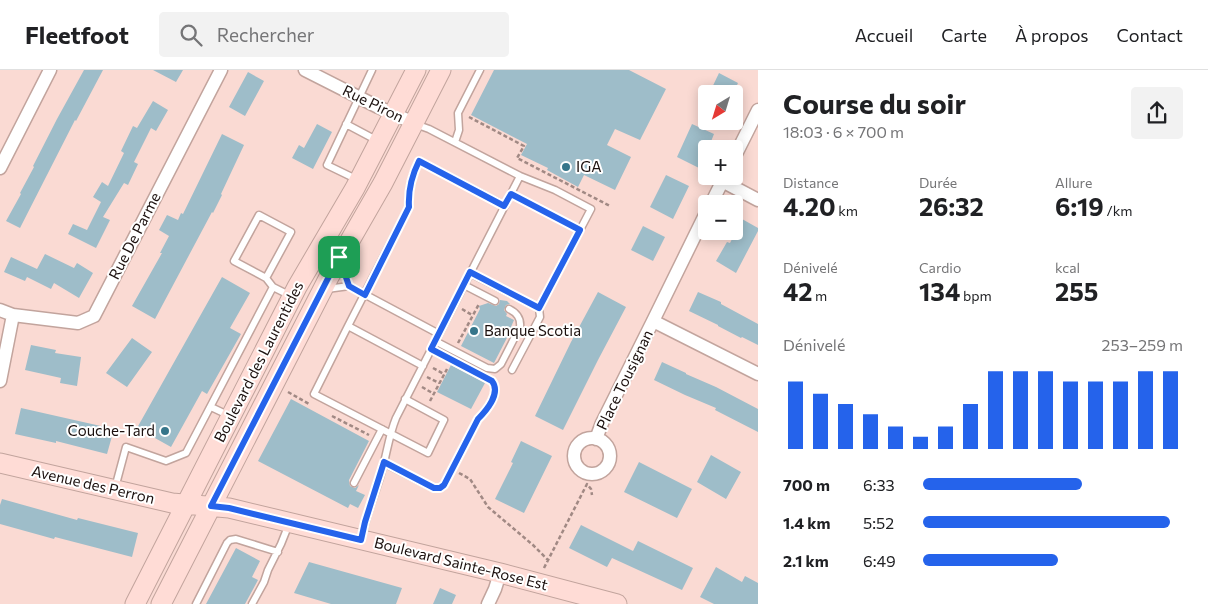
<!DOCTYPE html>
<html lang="fr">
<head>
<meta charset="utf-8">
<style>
  body { margin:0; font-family:Commissioner,sans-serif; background:#f2f2f2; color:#202124; height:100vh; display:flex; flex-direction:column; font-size:19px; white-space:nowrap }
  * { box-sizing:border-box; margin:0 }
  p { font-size:16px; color:#757577 }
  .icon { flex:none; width:28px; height:28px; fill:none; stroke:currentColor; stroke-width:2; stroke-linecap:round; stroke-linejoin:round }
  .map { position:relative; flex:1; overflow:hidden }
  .details { display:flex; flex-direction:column; background:#fff; width:450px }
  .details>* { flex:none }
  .needle { width:32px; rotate:218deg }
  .fabs { position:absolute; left:698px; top:15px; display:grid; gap:10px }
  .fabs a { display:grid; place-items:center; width:45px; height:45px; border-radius:5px; background:#fff; box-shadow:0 2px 12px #0003; font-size:25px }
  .pin { position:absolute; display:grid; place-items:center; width:42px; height:42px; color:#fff; margin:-21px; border-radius:10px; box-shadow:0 2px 8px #0006 }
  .round { display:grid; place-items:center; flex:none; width:52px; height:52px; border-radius:5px; background:#f2f2f2 }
  .head { display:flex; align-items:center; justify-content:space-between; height:85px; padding:0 25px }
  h1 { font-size:28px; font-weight:700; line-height:38px }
  .figures { display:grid; grid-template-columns:repeat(3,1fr); gap:8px; height:85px; padding:5px 25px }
  .figures div { display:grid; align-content:center }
  .figures b { font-size:25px; font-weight:700 }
  .figures small { font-size:14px; font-weight:400 }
  .figures p { font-size:14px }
  .chart { height:140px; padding:10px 25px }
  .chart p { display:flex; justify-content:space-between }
  .chart svg { width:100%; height:90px; margin-top:5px; stroke:#2563eb; stroke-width:6 }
  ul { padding:0 25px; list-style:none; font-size:16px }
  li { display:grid; grid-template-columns:80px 60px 1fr; align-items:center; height:38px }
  li i { height:12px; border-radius:6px; background:#2563eb }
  header { display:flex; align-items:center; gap:30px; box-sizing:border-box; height:70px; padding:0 25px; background:#fff; border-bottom:1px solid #e0e0e0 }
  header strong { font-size:24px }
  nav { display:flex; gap:28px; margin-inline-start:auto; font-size:18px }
  .search { width:350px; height:45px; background:#f2f2f2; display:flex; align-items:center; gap:12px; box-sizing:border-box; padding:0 18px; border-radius:5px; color:#757577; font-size:19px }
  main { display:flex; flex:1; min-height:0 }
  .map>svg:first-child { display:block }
</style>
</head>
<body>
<header>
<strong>Fleetfoot</strong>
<div class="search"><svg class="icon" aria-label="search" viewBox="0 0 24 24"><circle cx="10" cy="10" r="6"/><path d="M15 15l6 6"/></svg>Rechercher</div>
<nav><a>Accueil</a><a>Carte</a><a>À propos</a><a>Contact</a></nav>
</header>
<main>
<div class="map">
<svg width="758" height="534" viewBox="0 0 758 534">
  <rect width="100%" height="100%" fill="#fadad3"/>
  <path fill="#9ebdc9" d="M84,0H103L76,51L75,50L20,158L6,151L21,124L20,123L34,97L33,96L57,49Z
    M153,0H183L176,12Z
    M494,0H629L666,19L640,70L615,59L607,75L631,87L615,120L584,105L578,117L547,100L548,98L521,85L527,74L471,45Z
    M248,2L264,11L245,46L229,37Z
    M719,3L738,13L733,24H709Z
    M153,31L168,40L156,61L151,58L134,92L138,94L128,115L124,113L103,147L110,150L96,178L68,164L73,154L87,160L101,132L93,127L102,112L108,116L124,83L121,81L133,56L137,58Z
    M317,54L332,62L313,99L292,88L299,75L304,78Z
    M692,54L714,64L708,79H706V82L699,98L677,87Z
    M222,64L244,75L221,124L222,125L213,143L212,142L155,249L132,236L162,183H160L169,166L159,160L167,145L178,150L181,143L183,144Z
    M666,105L689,116L673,149L650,137Z
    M742,149L758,158V161L736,203L716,191L727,172L730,173Z
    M643,156L665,167L653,191L631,180Z
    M45,184L74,198L77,193L93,203L79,228L54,213L51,219L27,207L25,211L4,202L11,187L37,199Z
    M222,207L250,223L230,258L241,264L207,324L202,321L171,377L137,358Z
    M598,222L626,237L598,290L563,360L535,346L571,272Z
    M698,222L721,232V234L758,254V275L742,267L741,268L718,256V255L689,241Z
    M500,230L507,231L510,234L506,235L504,240L507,244L506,246L514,250L511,257L512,258L494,293L461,276L480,239L479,236L488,233L496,236L499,234Z
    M132,268L152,282L127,317L106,303Z
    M31,275L56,280L55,283L81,287L77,316L60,313L61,308L25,300Z
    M662,292L686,303V304L716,317L758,339V362L715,340L716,338L685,325L654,310Z
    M451,295L485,313L471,339L437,322Z
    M291,329L369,371L349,410L350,416L355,418L359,415L356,421L365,425L358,438L350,434L348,438L258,391Z
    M21,338L114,359L107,384L56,371V373L15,364Z
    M521,371L552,386L524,443L495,429L513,393L511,392Z
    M711,385L741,402L726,429L697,412Z
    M639,392L692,419L677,448L624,422Z
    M2,429L77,450L78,448L138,463L132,487L55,467L54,469L0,454V435Z
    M581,455L633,481L638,471L693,498L682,520L612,488L607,497L569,478Z
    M236,478L260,491L252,507L258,510L245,534H206Z
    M309,492L402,518L396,534H331L294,523Z
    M716,497L742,512L745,506L758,513V534H714L700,527Z
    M440,518L456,525L452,534H433Z"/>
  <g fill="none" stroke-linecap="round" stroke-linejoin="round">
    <defs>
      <path id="lane" d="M346,54L378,71
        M415,54L429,59L520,106L555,120L591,139L539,238L470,203
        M455,72L459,60L458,43L480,0
        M358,110L327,95L372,0
        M342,194L349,216
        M266,208L234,191L259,145L291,162L266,208L273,217
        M464,215L495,231
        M327,219L349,216L439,264
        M348,256L314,324L428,383L444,350L405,329
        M435,271L487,298L495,299L501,294L520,257C521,248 517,243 509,239
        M423,296L348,256L409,137C408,120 411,107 419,91L505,136
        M512,300L540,247L539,238
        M211,337L230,346
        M384,393L434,418H440L444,415L478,349C487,339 501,324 492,311L431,279
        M354,413L382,359
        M115,418L126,377L166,391L186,383L273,217L291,226
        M362,467C366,444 376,423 382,400C387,383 389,365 396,348L520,106
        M196,534L227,473L230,470L236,469L278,482
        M252,534L264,512L268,500L281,474L289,454"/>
      <path id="street" d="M305,0L378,37L414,53
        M734,88L758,40
        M0,98L50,0
        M722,111L758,130
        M711,134L725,106
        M0,240L13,245L78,253L94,246L221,0
        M653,251L758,304
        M0,311L13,245
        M574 386a18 18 0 1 1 36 0a18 18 0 1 1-36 0Z
        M596,369L602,353L653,251L706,143
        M488,534L495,519L500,503"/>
      <path id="secondary" d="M0,393L172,433L229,438L500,503L617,534
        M135,534L297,217L355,118L416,0
        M161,534L329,207L383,113L441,0"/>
    </defs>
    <use href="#lane" stroke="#c2a49d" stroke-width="9"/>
    <use href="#street" stroke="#c2a49d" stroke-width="15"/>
    <use href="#secondary" stroke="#c2a49d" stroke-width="21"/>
    <path stroke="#a18984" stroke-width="2.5" stroke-dasharray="4 2.5" stroke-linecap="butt" d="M469,47L524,76L517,88L610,136
      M519,128L572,155
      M462,239L472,245
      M458,273L479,234
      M433,298L444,304
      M427,307L439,313
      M422,317L434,324
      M288,322L309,334
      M430,331L447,299
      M332,346L369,365
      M459,403L470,409L488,437L533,475L548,490
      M544,498L587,414L591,419L592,425"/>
    <use href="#lane" stroke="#fff" stroke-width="6"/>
    <use href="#street" stroke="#fff" stroke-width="12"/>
    <use href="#secondary" stroke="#ffdcd6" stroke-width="19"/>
  </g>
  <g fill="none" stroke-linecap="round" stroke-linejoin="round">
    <defs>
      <path id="route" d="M419,91L504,136L511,124L580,160L539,238L470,202L431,279L492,311C501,323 487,340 478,349L444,415L440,418H434L384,392L365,452L361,470L229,438L211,436L339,187L349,216L365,225L409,137C408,120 411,107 419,91Z"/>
    </defs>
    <use href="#route" stroke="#fff" stroke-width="10"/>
    <use href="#route" stroke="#2563eb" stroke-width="6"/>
  </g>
  <g fill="#36758a" stroke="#fff" stroke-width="2">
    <circle cx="566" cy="97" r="5"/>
    <circle cx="474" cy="261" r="5"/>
    <circle cx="165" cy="361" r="5"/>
  </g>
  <g text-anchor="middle" stroke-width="4" stroke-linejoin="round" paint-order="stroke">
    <g font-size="15" fill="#1b100e" stroke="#fff">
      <text transform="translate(373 34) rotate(26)" y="5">Rue Piron</text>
      <text transform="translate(135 166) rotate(-63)" y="5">Rue De Parme</text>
      <text transform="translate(259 292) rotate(-63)" y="5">Boulevard des Laurentides</text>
      <text transform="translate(625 310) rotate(-64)" y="5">Place Tousignan</text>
      <text transform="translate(93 415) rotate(13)" y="5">Avenue des Perron</text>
      <text transform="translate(461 494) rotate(14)" y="5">Boulevard Sainte-Rose Est</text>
    </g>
    <g font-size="15" fill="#1b100e" stroke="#fff" text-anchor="start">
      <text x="576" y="102">IGA</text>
      <text x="484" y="266">Banque Scotia</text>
      <text x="155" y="366" text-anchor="end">Couche-Tard</text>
    </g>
  </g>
</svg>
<div class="fabs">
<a><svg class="needle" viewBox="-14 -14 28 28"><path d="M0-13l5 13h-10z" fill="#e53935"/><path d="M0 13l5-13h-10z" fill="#757577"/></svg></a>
<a>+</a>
<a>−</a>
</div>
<div class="pin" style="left:339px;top:187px;background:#1e9e55"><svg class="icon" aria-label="arrive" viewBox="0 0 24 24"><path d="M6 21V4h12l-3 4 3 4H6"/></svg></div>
</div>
<section class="details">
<div class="head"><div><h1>Course du soir</h1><p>18:03 · 6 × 700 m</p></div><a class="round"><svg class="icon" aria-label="share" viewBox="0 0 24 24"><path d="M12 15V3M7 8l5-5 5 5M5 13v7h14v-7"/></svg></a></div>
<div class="figures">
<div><p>Distance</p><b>4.20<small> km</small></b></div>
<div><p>Durée</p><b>26:32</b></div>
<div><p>Allure</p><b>6:19<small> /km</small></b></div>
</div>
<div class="figures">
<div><p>Dénivelé</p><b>42<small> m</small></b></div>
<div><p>Cardio</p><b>134<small> bpm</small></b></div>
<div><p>kcal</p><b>255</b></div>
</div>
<div class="chart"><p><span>Dénivelé</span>253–259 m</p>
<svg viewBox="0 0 160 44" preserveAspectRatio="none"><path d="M5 44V11M15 44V17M25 44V22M35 44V27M45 44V33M55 44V38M65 44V33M75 44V22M85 44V6M95 44V6M105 44V6M115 44V11M125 44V11M135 44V11M145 44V6M155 44V6"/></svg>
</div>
<ul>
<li><b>700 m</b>6:33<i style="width:61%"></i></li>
<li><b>1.4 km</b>5:52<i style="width:95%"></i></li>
<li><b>2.1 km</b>6:49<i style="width:52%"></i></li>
</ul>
</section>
</main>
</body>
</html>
